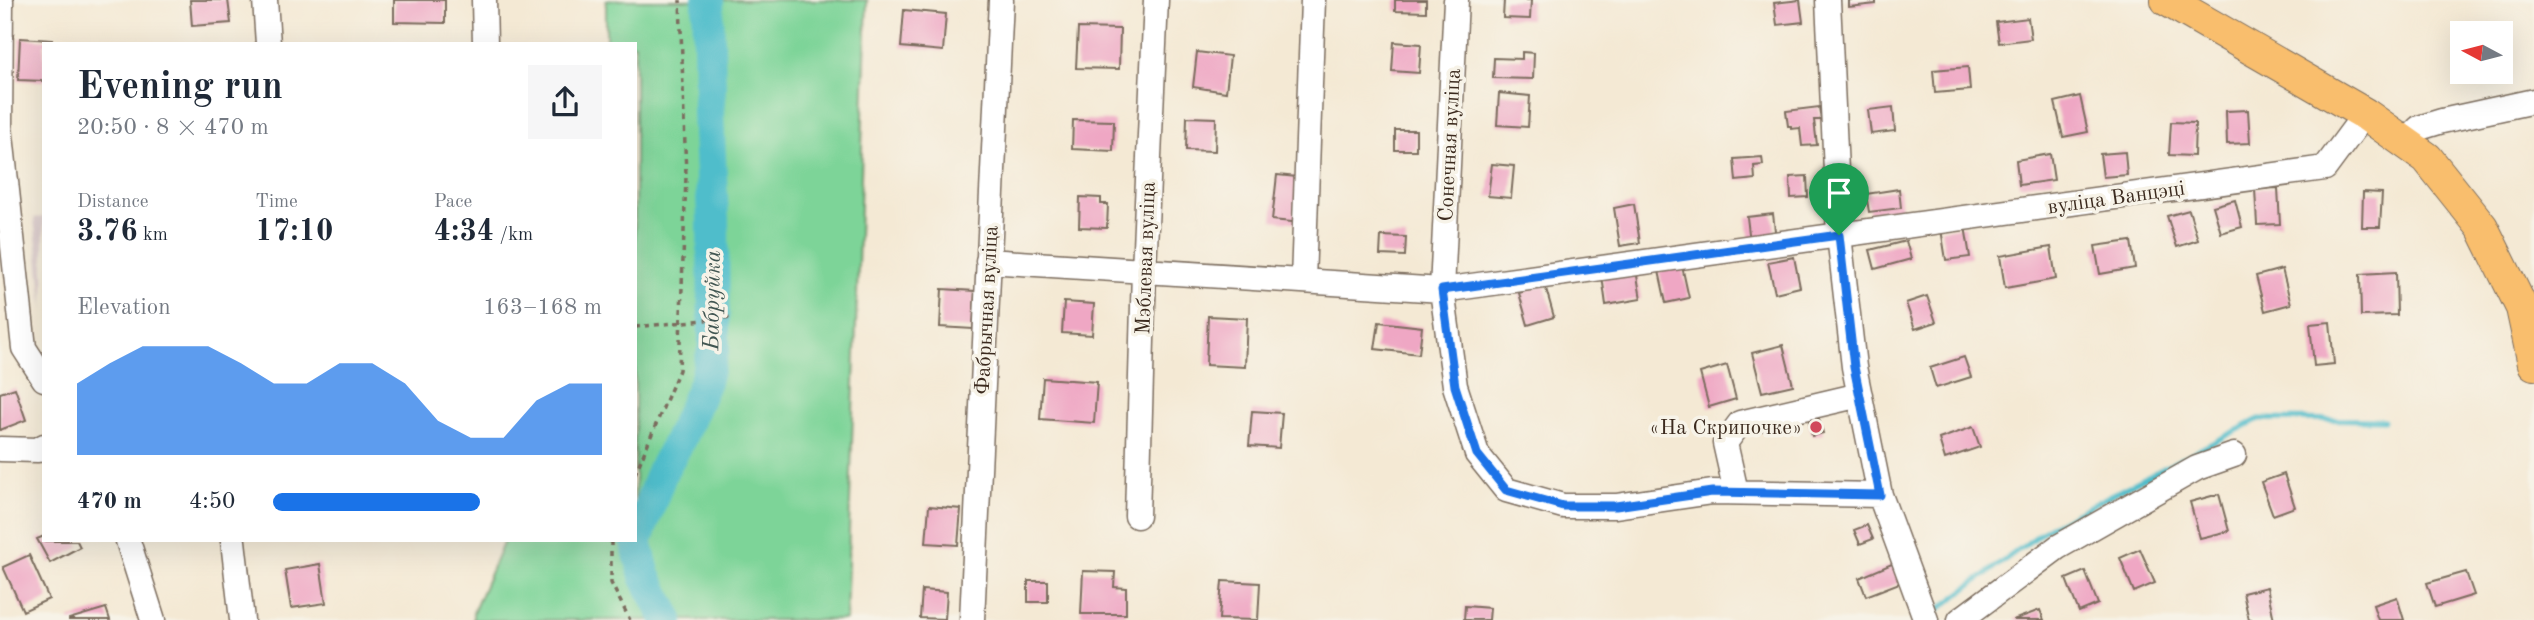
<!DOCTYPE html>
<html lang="en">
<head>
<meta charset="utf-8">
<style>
  body { margin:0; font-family:"Old Standard TT",serif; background:#f6f6f7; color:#1f2937; height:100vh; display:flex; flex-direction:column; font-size:26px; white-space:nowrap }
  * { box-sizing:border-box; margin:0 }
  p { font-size:23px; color:#747a83 }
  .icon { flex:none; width:38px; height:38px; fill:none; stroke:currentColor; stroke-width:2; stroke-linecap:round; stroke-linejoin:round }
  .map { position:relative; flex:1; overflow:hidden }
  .side { position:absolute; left:42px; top:42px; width:595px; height:500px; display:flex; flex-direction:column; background:#fff; border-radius:0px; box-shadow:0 7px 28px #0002 }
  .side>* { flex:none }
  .needle { width:46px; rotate:277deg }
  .buttons { position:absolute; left:2450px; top:21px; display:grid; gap:14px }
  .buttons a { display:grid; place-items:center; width:63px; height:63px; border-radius:0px; background:#fff; box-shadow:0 7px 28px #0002; font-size:35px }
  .pin { position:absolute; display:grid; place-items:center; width:60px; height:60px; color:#fff; margin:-72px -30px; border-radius:50% 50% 50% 0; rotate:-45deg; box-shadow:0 0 7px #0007 }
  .pin .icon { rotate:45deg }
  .round { display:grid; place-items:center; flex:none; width:74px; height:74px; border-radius:0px; background:#f6f6f7 }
  .summary { display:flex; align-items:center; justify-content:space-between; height:119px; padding:0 35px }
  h1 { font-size:38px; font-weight:600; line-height:52px }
  .stats { display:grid; grid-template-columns:repeat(3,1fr); gap:10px; height:119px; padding:7px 35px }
  .stats div { display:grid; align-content:center }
  .stats b { font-size:30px; font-weight:600 }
  .stats small { font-size:19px; font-weight:400 }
  .stats p { font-size:19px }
  .chart { height:196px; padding:14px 35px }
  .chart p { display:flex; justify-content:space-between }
  .chart svg { width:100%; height:126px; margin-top:7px; fill:#1a73e8; opacity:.7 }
  ul { padding:0 35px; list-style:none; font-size:23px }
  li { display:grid; grid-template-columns:112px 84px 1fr; align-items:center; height:52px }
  li i { height:18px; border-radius:9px; background:#1a73e8 }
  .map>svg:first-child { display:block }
</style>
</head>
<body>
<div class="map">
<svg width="2534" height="620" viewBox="0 0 2534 620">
  <rect width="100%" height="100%" fill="#f7f3e8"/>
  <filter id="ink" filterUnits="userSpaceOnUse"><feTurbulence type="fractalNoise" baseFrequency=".0143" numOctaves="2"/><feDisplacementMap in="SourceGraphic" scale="14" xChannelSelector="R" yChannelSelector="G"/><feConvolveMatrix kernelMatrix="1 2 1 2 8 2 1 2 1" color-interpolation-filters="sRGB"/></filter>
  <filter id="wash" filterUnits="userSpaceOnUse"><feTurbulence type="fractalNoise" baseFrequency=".00686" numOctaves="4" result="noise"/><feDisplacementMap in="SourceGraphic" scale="28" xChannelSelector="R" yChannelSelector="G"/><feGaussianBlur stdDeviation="1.57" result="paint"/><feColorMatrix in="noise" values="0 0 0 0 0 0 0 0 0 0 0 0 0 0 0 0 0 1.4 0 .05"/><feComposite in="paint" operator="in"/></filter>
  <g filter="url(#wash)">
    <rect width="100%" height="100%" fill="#f4e9d4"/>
    <path fill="#d2bec2" d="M44,217V311L34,218Z"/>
    <path fill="#7dd498" stroke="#5c7f5b" stroke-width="2" d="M606,0H867L846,620H473V613L504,541H635V44H606Z"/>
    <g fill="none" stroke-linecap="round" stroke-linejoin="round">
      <path stroke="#50bdcb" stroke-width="5" d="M1931,615L2049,527L2259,419L2384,420"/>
      <path stroke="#50bdcb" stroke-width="32" d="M668,620L645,576L636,542L663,469L679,441L705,381L714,347L713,219L708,112L710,89L708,0"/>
    </g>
    <g id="blocks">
      <path fill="#efa7c4" d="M190,0H228L231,23L192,26Z
        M394,0H445V23L394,22Z
        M1395,0H1426V12L1395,11Z
        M1504,0H1531L1530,19L1503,18Z
        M1800,0L1803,22L1777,25L1774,3Z
        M1849,0H1876V4L1849,7Z
        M904,10L946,14L943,51L901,47Z
        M2028,18L2031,39L1999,43L1996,22Z
        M1078,28L1120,29L1119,69L1076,68Z
        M20,38L52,40V44H44V81L18,80Z
        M1394,42L1421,44L1419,73L1392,71Z
        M1197,52L1230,56L1226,92L1193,87Z
        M1522,52L1534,53L1533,79L1493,78L1494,58L1522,59Z
        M1968,67L1970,90L1935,93L1933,70Z
        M1499,93L1530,96L1528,127L1497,125Z
        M2080,96L2088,132L2063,137L2055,102Z
        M1819,107L1821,120H1814L1817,145L1802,146L1800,128L1791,129V126H1788L1786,111Z
        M1893,107L1895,131L1871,134L1868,110Z
        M2248,110L2250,143L2227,144L2226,111Z
        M1187,117L1216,118L1215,151L1186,150Z
        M1073,120L1114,121L1113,151L1072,149Z
        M2171,122L2195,123L2194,156L2169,155Z
        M1395,130H1416V150H1395Z
        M2125,152L2127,175L2103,177L2100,154Z
        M2050,154L2054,180L2019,185L2016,160Z
        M1762,157L1763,165L1754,166L1755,179L1736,181L1734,159Z
        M1492,164L1514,166L1511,198L1488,196Z
        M1277,175L1307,178L1302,223L1272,220Z
        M1807,176L1808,197L1791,198L1790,177Z
        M2278,188L2280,224L2257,225L2255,189Z
        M1899,189L1901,208L1869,212L1866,194Z
        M2363,192L2382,193L2380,227H2362Z
        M1080,197L1101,198V204H1108L1107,228L1079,227Z
        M2235,200L2242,227L2221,233L2213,206Z
        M1634,204L1640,243L1620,246L1614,208Z
        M2189,210L2198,240L2177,247L2167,216Z
        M1773,214L1776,239L1750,242L1747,217Z
        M1965,226L1970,257L1946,260L1941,229Z
        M1381,236L1406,237L1405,256L1380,255Z
        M1906,241L1911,259L1875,269L1870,250Z
        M2131,241L2135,268L2100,274L2095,246Z
        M2051,247L2056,279L2005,288L2000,256Z
        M1794,257L1800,287L1775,293L1768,262Z
        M1682,266L1689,298L1666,303L1659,271Z
        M2282,269L2291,304L2265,311L2256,276Z
        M1636,270L1641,299L1606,305L1602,276Z
        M2396,272L2397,315L2361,316L2360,274Z
        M1545,285L1554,317L1528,325L1519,293Z
        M942,289L975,291L973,329L940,327Z
        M1927,296L1936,322L1915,329L1906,303Z
        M1064,302L1094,304L1092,335L1062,333Z
        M1208,316L1247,318L1245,367L1206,365Z
        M1379,322L1422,327L1419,354L1375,349Z
        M2330,322L2334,364L2314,366L2310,324Z
        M1783,345L1793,385L1762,392L1752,353Z
        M1964,357L1971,377L1936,388L1930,368Z
        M1727,365L1736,399L1709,407L1700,373Z
        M1043,378L1097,382L1094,423L1040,419Z
        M15,388L26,420L0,430V393Z
        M1252,411L1282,413L1279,448L1249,446Z
        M1819,419L1823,433L1812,436L1809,422Z
        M1973,427L1980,447L1945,459L1939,439Z
        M2284,474L2295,507L2273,515L2261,482Z
        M2219,494L2229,531L2200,538L2190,502Z
        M929,506L961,509L958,545L926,543Z
        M1867,525L1873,539L1860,544L1854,530Z
        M44,536V541H77L80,547L50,563L37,539Z
        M2140,549L2155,583L2134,592L2120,558Z
        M29,555L49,599L23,611L3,567Z
        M1894,563L1902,582L1866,596L1859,578Z
        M320,564L326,603L291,608L285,570Z
        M1083,571L1115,572L1114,587L1126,588V614H1081Z
        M2085,571L2098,604L2079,612L2066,579Z
        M2466,572L2474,595L2435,607L2427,583Z
        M1028,581H1048V602H1028Z
        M1222,581L1260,583L1258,620L1219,619Z
        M2267,587L2274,620H2249L2243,593Z
        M922,590L947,592L945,619L920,618Z
        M2397,597L2404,620H2378L2373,605Z
        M1465,606L1490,608L1489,620H1464Z
        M106,608L110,620H69V619Z
        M2040,610L2044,620H2013Z"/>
    </g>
  </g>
  <g filter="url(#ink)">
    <use href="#blocks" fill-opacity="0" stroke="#7c6d5e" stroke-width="2"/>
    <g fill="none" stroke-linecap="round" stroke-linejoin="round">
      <defs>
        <path id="minor" d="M1,0L0,126L24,348L44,379
          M265,0L268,44
          M484,0L485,44
          M1456,0L1442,290L1455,386L1477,454L1506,490L1563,506H1616L1712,492L1880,495
          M1828,0L1839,235L1854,367L1880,495L1926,620
          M2405,142L2419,128L2442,121L2534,101
          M988,261L1442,290L2325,168L2365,114
          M1303,281L1313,0
          M0,449L38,450L44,446
          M1736,492L1725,443L1740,423L1860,395
          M1137,516L1144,270L1156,0
          M128,541L153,620
          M233,541L242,620
          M972,620L1001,0
          M1960,620L2058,547L2197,468L2234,455"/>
        <path id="major" d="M2167,0L2365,114L2427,158L2482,227L2522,308L2534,364"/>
      </defs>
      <use href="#minor" stroke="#7c6d5e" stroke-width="27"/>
      <use href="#major" stroke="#7c6d5e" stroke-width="34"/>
      <path stroke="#7c6d5e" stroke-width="3.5" stroke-dasharray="5 5" stroke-linecap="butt" d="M635,327L733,317
        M635,474L679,370L686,176L680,0
        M611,541V583L630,620"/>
      <use href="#minor" stroke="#fff" stroke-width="24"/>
      <use href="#major" stroke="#f9be6d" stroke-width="32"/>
    </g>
  </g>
  <g fill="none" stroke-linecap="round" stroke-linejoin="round" filter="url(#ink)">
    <defs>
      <path id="route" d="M1839,235L1854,367L1880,495L1712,492L1616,506H1563L1506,490L1477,454L1455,386L1442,290Z"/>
    </defs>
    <use href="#route" stroke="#fff" stroke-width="14"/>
    <use href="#route" stroke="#1a73e8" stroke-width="9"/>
  </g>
  <circle fill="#d1495b" stroke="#f7f3e8" stroke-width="2.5" cx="1816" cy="427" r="7"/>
  <g text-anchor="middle" stroke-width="7" stroke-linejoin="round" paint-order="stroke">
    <g font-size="21" fill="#3b2a1e" stroke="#f7f3e8">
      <text transform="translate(1449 145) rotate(-87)" y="7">Сонечная вуліца</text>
      <text transform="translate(2116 197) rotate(-8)" y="7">вуліца Ванцэці</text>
      <text transform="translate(1145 258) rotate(-88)" y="7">Мэблевая вуліца</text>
      <text transform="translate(986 310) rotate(-87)" y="7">Фабрычная вуліца</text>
    </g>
    <g font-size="21" fill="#3b2a1e" stroke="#f7f3e8" text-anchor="end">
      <text x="1802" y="434">«На Скрипочке»</text>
    </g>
    <g font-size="23" font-style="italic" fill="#415652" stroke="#f7f3e8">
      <text transform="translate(711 300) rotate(-89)" y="8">Бабруйка</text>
    </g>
  </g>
</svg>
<div class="buttons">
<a><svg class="needle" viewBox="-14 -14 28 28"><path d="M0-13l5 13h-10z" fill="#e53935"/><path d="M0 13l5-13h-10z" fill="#747a83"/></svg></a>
</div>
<div class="pin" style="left:1839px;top:235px;background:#1e9e55"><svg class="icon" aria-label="arrive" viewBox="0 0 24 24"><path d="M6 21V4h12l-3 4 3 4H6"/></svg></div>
<section class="side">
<div class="summary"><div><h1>Evening run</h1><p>20:50 · 8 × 470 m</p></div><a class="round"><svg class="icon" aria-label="share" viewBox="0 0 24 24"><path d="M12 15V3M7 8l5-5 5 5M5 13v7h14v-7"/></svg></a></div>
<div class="stats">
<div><p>Distance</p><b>3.76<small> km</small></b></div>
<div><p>Time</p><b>17:10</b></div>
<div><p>Pace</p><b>4:34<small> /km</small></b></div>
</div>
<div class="chart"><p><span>Elevation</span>163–168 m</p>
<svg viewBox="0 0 160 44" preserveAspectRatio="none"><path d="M0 44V19L10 12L20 6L30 6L40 6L50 12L60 19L70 19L80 12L90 12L100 19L110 32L120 38L130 38L140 25L150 19L160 19V44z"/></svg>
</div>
<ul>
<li><b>470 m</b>4:50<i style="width:63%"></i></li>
</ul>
</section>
</div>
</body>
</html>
